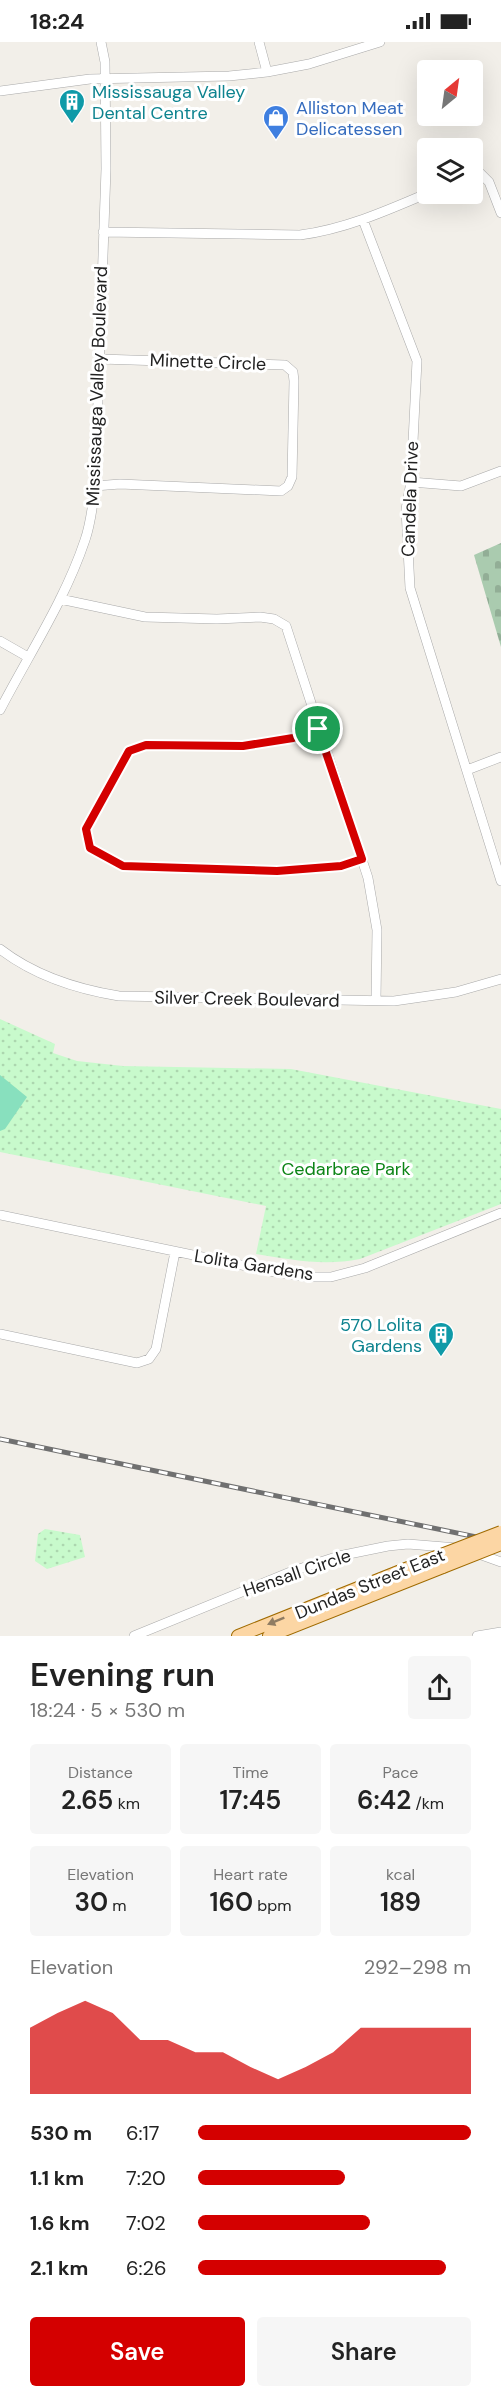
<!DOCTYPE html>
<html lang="en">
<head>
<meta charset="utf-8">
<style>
  body { margin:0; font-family:"DM Sans",sans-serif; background:#f6f6f6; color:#222; height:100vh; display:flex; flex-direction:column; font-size:22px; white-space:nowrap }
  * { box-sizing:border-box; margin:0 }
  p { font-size:20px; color:#767676 }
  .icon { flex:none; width:33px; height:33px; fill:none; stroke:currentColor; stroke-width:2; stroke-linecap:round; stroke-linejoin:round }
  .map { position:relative; height:1594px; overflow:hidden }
  .sheet { display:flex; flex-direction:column; background:#fff; flex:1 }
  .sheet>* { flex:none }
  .needle { width:39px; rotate:29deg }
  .controls { position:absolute; left:417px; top:18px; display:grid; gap:12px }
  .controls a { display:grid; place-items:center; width:66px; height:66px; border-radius:6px; background:#fff; box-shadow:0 6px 24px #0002; font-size:30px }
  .pin { position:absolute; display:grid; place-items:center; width:51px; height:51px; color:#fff; margin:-26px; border:3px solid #fff; border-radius:50%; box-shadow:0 2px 6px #0007 }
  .round { display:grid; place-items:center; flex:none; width:63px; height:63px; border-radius:6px; background:#f6f6f6 }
  .summary { display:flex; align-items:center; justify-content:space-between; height:102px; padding:0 30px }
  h1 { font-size:33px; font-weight:600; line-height:45px }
  .metrics { display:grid; grid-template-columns:repeat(3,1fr); gap:9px; height:102px; padding:6px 30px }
  .metrics div { display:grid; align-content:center; border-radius:6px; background:#f6f6f6; text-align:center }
  .metrics b { font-size:26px; font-weight:600 }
  .metrics small { font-size:16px; font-weight:400 }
  .metrics p { font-size:16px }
  .chart { height:168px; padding:12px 30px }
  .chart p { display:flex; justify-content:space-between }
  .chart svg { width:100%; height:108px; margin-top:6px; fill:#d40000; opacity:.7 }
  .cta { display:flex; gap:12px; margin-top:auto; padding:12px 30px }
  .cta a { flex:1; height:69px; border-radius:6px; background:#d40000; color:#fff; font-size:24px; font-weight:600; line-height:69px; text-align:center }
  .cta a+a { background:#f6f6f6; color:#222 }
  ul { padding:0 30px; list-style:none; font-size:20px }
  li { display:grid; grid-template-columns:96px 72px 1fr; align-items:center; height:45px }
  li i { height:15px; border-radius:8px; background:#d40000 }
  .status { display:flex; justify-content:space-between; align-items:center; height:42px; padding:0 30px; background:#fff; direction:ltr }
  .status svg { height:16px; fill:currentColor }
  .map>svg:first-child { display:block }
</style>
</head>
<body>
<div class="status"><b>18:24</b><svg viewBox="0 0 49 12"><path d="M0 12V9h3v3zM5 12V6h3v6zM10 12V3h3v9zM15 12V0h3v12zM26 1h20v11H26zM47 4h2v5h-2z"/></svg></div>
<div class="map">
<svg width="501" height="1594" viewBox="0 0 501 1594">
  <defs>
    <pattern id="cemetery-stones" width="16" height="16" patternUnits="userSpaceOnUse" patternTransform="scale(1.5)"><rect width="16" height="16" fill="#aacbaf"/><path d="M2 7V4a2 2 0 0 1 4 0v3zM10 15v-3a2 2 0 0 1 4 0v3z" fill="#92ae96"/></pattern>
    <pattern id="park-dots" width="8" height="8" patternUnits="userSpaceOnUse" patternTransform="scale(1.5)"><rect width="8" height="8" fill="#c8facc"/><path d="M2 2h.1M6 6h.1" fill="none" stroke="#acd6af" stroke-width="1.8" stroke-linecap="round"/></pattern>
  </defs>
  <rect width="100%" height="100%" fill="#f2efe9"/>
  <path fill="url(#cemetery-stones)" d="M501,501V605L474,513Z"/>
  <path fill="url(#park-dots)" d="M0,977L55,1002L53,1011L77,1019L123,1024L291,1027L501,1067V1162L360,1217C324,1224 292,1218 256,1212L266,1164L0,1110Z
    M45,1487L80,1493L85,1515L47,1527L35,1519L38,1492Z"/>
  <path fill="#88e0be" d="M0,1033L27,1055L5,1087L0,1089Z"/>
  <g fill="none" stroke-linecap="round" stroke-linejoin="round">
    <defs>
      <path id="minor" d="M259,0L267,30
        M0,49L90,37L229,34L267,30L309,22L380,0
        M472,133L480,131L489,140L501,171
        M363,178L417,319L411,440L406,467L410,546L501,839
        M103,190L300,193C345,187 386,169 428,151
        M411,440L461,444L501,429
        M95,444L120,442L281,449L288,444L292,435L294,339L293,330L285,323L100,317
        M60,557L145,575L217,577L260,575L274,577L286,584L368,836L377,888L376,958
        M0,599L28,615
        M0,668C29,612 65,558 85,498C91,481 93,462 95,444L106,127L105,20L101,0
        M318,687L293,696L243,704L145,703L129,709L86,787L90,806L123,824L277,829L341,824L361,817
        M467,728L501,715
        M0,907C35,934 76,947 119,954L394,959L456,950L501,937
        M0,1173L275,1230L309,1235H331L365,1226L501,1171
        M0,1292L137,1321L149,1317L156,1307L175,1210
        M476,1511L501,1520
        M134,1594L293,1529L339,1514L388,1504L408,1502L457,1506
        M477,1594L501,1590"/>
      <path id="major" d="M238,1594L428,1518
        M269,1594L443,1525"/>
    </defs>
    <use href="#minor" stroke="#a9a9a9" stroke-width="10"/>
    <use href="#major" stroke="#a06b00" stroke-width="14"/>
    <use href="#minor" stroke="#fff" stroke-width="9"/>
    <use href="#major" stroke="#fcd6a4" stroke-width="12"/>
    <defs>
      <path id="rail" d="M0,1397L501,1500"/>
    </defs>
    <use href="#rail" stroke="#707070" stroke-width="5"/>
    <use href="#rail" stroke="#fff" stroke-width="3" stroke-dasharray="9" stroke-linecap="butt"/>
    <defs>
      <path id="major-bridge" d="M428,1518L501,1490
        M443,1525L501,1502"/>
    </defs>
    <use href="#major-bridge" stroke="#a06b00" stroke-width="14" stroke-linecap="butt"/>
    <use href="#major-bridge" stroke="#fcd6a4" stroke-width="12"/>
  </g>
  <defs><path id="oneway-solid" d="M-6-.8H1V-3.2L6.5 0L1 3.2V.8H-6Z" transform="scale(1.5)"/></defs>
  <use fill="#8f7c63" href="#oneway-solid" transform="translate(276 1579) rotate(158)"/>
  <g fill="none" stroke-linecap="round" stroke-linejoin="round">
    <defs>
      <path id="route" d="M318,687L362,817L341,824L277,829L123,824L90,806L86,787L129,709L146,703L243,704L293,696Z"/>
    </defs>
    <use href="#route" stroke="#fff" stroke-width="12"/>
    <use href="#route" stroke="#d40000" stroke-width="8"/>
  </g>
  <defs>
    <symbol id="building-pin" viewBox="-11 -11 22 30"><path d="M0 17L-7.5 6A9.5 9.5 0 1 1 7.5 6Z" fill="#0f9aa8" stroke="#fff"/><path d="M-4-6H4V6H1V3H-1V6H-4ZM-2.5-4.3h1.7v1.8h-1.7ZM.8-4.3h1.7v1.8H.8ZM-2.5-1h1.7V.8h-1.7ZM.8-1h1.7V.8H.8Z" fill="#fff"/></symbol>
    <symbol id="shop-pin" viewBox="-11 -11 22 30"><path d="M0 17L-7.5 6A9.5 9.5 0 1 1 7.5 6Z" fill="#3f7fe0" stroke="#fff"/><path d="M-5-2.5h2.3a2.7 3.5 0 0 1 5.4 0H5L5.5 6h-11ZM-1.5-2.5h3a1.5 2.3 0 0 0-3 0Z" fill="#fff"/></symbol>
  </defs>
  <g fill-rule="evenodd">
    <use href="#building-pin" x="57" y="45" width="30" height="40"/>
    <use href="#shop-pin" x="261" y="61" width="30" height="40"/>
    <use href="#building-pin" x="426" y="1278" width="30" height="40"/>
  </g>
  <g text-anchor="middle" stroke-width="6" stroke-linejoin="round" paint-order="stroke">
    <g font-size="18" fill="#0d838f" stroke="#fff" text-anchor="start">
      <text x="92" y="56">Mississauga Valley<tspan x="92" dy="21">Dental Centre</tspan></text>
      <text x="422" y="1289" text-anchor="end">570 Lolita<tspan x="422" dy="21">Gardens</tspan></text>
    </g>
    <g font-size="18" fill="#366cbe" stroke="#fff" text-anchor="start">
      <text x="296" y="72">Alliston Meat<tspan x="296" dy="21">Delicatessen</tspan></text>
    </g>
    <g font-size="18" fill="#222" stroke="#fff">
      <text transform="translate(208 320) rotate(2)" y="6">Minette Circle</text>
      <text transform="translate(97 344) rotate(-88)" y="6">Mississauga Valley Boulevard</text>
      <text transform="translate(410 457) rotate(-88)" y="6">Candela Drive</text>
      <text transform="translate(247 957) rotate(1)" y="6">Silver Creek Boulevard</text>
      <text transform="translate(254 1223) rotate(9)" y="6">Lolita Gardens</text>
      <text transform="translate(297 1531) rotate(-19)" y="6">Hensall Circle</text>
      <text transform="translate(370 1542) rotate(-22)" y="6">Dundas Street East</text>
    </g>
    <g font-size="18" fill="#0c8416" stroke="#fff">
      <text x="346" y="1133">Cedarbrae Park</text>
    </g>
  </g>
</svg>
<div class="controls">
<a><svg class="needle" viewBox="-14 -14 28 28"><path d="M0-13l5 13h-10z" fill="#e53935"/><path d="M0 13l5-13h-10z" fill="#767676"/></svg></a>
<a><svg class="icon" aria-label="layers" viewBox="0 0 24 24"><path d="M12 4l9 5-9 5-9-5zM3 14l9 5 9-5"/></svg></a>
</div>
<div class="pin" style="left:318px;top:687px;background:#1e9e55"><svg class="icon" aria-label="arrive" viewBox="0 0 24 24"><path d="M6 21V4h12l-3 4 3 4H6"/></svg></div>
</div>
<section class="sheet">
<div class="summary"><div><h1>Evening run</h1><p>18:24 · 5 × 530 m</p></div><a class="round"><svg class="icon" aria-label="share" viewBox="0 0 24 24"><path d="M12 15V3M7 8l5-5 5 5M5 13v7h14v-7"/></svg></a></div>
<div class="metrics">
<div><p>Distance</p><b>2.65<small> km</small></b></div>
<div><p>Time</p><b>17:45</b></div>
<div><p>Pace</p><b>6:42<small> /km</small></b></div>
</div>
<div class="metrics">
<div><p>Elevation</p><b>30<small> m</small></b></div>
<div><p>Heart rate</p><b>160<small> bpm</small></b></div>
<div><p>kcal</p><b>189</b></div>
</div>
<div class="chart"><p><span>Elevation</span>292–298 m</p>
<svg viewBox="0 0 160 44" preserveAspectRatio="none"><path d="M0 44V17L10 11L20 6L30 11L40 22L50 22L60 27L70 27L80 33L90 38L100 33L110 27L120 17L130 17L140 17L150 17L160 17V44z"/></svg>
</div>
<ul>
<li><b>530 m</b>6:17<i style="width:100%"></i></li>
<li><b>1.1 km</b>7:20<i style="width:54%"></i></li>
<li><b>1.6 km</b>7:02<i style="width:63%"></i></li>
<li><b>2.1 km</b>6:26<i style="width:91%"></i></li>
</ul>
<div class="cta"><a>Save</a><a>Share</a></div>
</section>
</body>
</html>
